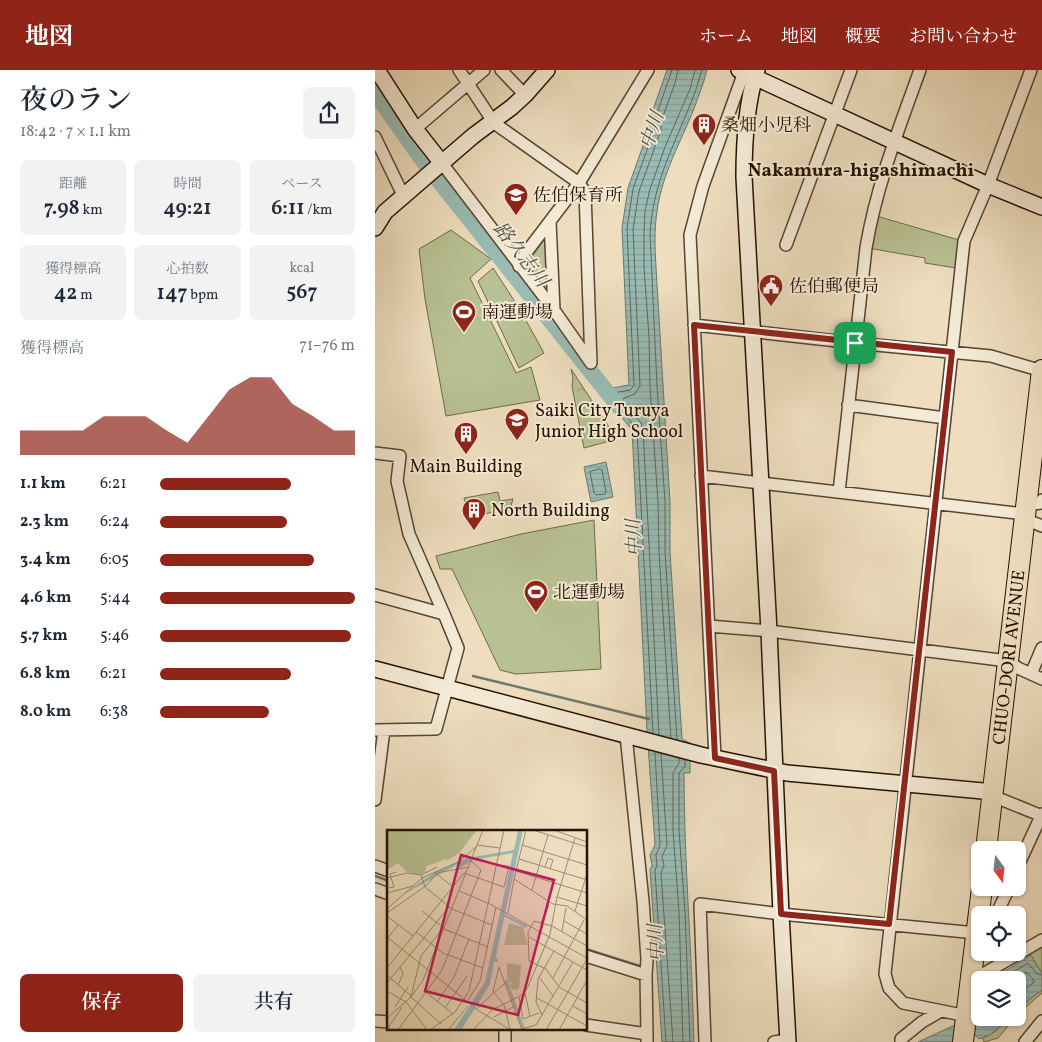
<!DOCTYPE html>
<html lang="ja">
<head>
<meta charset="utf-8">
<style>
  body { margin:0; font-family:Vollkorn,"Noto Serif JP",serif; background:#f2f2f3; color:#1f2937; height:100vh; display:flex; flex-direction:column; font-size:19px; white-space:nowrap }
  * { box-sizing:border-box; margin:0 }
  p { font-size:16px; color:#747a83 }
  .icon { flex:none; width:28px; height:28px; fill:none; stroke:currentColor; stroke-width:2; stroke-linecap:round; stroke-linejoin:round }
  .map { position:relative; flex:1; overflow:hidden }
  .side { display:flex; flex-direction:column; background:#fff; width:375px }
  .side>* { flex:none }
  .needle { width:32px; rotate:165deg }
  .buttons { position:absolute; left:596px; top:771px; display:grid; gap:10px }
  .buttons a { display:grid; place-items:center; width:55px; height:55px; border-radius:8px; background:#fff; box-shadow:0 1px 4px #0004; font-size:25px }
  .pin { position:absolute; display:grid; place-items:center; width:42px; height:42px; color:#fff; margin:-21px; border-radius:10px; box-shadow:0 2px 8px #0006 }
  .round { display:grid; place-items:center; flex:none; width:52px; height:52px; border-radius:8px; background:#f2f2f3 }
  .headline { display:flex; align-items:center; justify-content:space-between; height:85px; padding:0 20px }
  h1 { font-size:28px; font-weight:600; line-height:38px }
  .stats { display:grid; grid-template-columns:repeat(3,1fr); gap:8px; height:85px; padding:5px 20px }
  .stats div { display:grid; align-content:center; border-radius:8px; background:#f2f2f3; text-align:center }
  .stats b { font-size:21px; font-weight:600 }
  .stats small { font-size:14px; font-weight:400 }
  .stats p { font-size:14px }
  .chart { height:140px; padding:10px 20px }
  .chart p { display:flex; justify-content:space-between }
  .chart svg { width:100%; height:90px; margin-top:5px; fill:#8f2418; opacity:.7 }
  .primary-button { display:flex; gap:10px; margin-top:auto; padding:10px 20px }
  .primary-button a { flex:1; height:58px; border-radius:8px; background:#8f2418; color:#fff; font-size:20px; font-weight:600; line-height:58px; text-align:center }
  .primary-button a+a { background:#f2f2f3; color:#1f2937 }
  ul { padding:0 20px; list-style:none; font-size:16px }
  li { display:grid; grid-template-columns:80px 60px 1fr; align-items:center; height:38px }
  li i { height:12px; border-radius:6px; background:#8f2418 }
  header { display:flex; align-items:center; gap:30px; box-sizing:border-box; height:70px; padding:0 25px; background:#8f2418; color:#fff }
  header strong { font-size:24px }
  nav { display:flex; gap:28px; margin-inline-start:auto; font-size:18px }
  main { display:flex; flex:1; min-height:0 }
  .map>svg:first-child { display:block }
</style>
</head>
<body>
<header>
<strong>地図</strong>
<nav><a>ホーム</a><a>地図</a><a>概要</a><a>お問い合わせ</a></nav>
</header>
<main>
<section class="side">
<div class="headline"><div><h1>夜のラン</h1><p>18:42 · 7 × 1.1 km</p></div><a class="round"><svg class="icon" aria-label="share" viewBox="0 0 24 24"><path d="M12 15V3M7 8l5-5 5 5M5 13v7h14v-7"/></svg></a></div>
<div class="stats">
<div><p>距離</p><b>7.98<small> km</small></b></div>
<div><p>時間</p><b>49:21</b></div>
<div><p>ペース</p><b>6:11<small> /km</small></b></div>
</div>
<div class="stats">
<div><p>獲得標高</p><b>42<small> m</small></b></div>
<div><p>心拍数</p><b>147<small> bpm</small></b></div>
<div><p>kcal</p><b>567</b></div>
</div>
<div class="chart"><p><span>獲得標高</span>71–76 m</p>
<svg viewBox="0 0 160 44" preserveAspectRatio="none"><path d="M0 44V32L10 32L20 32L30 32L40 25L50 25L60 25L70 32L80 38L90 25L100 12L110 6L120 6L130 19L140 25L150 32L160 32V44z"/></svg>
</div>
<ul>
<li><b>1.1 km</b>6:21<i style="width:67%"></i></li>
<li><b>2.3 km</b>6:24<i style="width:65%"></i></li>
<li><b>3.4 km</b>6:05<i style="width:79%"></i></li>
<li><b>4.6 km</b>5:44<i style="width:100%"></i></li>
<li><b>5.7 km</b>5:46<i style="width:98%"></i></li>
<li><b>6.8 km</b>6:21<i style="width:67%"></i></li>
<li><b>8.0 km</b>6:38<i style="width:56%"></i></li>
</ul>
<div class="primary-button"><a>保存</a><a>共有</a></div>
</section>
<div class="map">
<svg width="667" height="972" viewBox="0 0 667 972">
  <defs>
    <pattern id="forest-crowns" width="20" height="18" patternUnits="userSpaceOnUse" patternTransform="scale(1.25)"><rect width="20" height="18" fill="#b8c193"/><path d="M2 6a3 3 0 1 1 6 0M12 15a3 3 0 1 1 6 0" fill="none" stroke="#9ea57d"/></pattern>
    <pattern id="water-rules" width="6" height="5" patternUnits="userSpaceOnUse" patternTransform="scale(1.25)"><rect width="6" height="5" fill="#99bcb5"/><path d="M0 2.5h6" fill="none" stroke="#84a19a"/></pattern>
  </defs>
  <rect width="100%" height="100%" fill="#eedebf"/>
  <filter id="stains"><feTurbulence type="fractalNoise" baseFrequency=".004" numOctaves="4"/><feColorMatrix values="0 0 0 0 .2 0 0 0 0 .09 0 0 0 0 .02 0 0 0 .5 -.17"/></filter>
  <radialGradient id="worn" r=".72"><stop offset=".6" stop-color="#630" stop-opacity="0"/><stop offset="1" stop-color="#630" stop-opacity=".3"/></radialGradient>
  <path fill="#b8c193" stroke="#6e6a4a" d="M498,145L584,170L581,198L550,193V188L493,178Z
    M76,160L116,189L95,208L141,303L156,297L165,330L71,346L50,229L44,179Z
    M172,166L174,229L150,196Z
    M118,198L144,238L169,283L144,298L103,211Z
    M123,422L125,431L138,429L135,439L93,447L89,428Z
    M219,450L226,599L141,604L125,600L77,499H65L61,486L146,464Z
    M667,876V903L655,884Z
    M667,920V923L643,944V938Z
    M633,948H640L623,968L609,972L608,968L621,961Z"/>
  <path fill="url(#forest-crowns)" stroke="#6e6a4a" d="M196,299L242,369L209,378L197,317L198,308Z"/>
  <path fill="url(#water-rules)" stroke="#6b786d" d="M292,0H332C330,7 328,15 325,22C312,62 287,100 282,142C279,160 280,179 281,197L295,432V482L307,669L315,673V703H309C309,792 317,882 319,972H287L275,800L277,795L275,785L280,775L272,660L257,360L227,323L232,319L254,315L247,158L253,118L275,56L273,54Z
    M231,392L238,427L216,432L209,397Z
    M655,884L667,903V920L643,938L642,910H615L655,886Z
    M606,948H633C625,957 617,966 604,969L600,965L587,972H543L580,955L593,958L604,954Z"/>
  <g fill="none" stroke-linecap="round" stroke-linejoin="round">
    <path stroke="#5f675b" stroke-width="1" d="M225,399L227,400L231,422L230,424L221,425L219,423L215,402Z
      M278,663L262,360L236,325L238,323L255,320L259,316L252,158L258,119L280,58L279,52L297,0
      M284,665L268,359L266,353L248,330L249,328L260,324L265,316L258,159L264,121L286,60V52L300,13L303,0
      M296,668L284,483L283,432L275,316L274,267L269,197V163L270,141L275,119L290,77L315,19L320,0
      M302,670L290,482V432L282,316L275,164C278,109 302,71 320,22C323,15 324,7 327,0
      M280,682L285,775L281,785L282,795L280,801L291,972
      M286,684L292,775L287,787L289,795L286,803L298,972
      M304,688V693L298,703V761L304,842L308,972
      M310,690V696L304,703V761L310,842L315,972
      M625,910L653,893L662,904L667,905
      M637,910L651,902L659,910L658,913L642,924"/>
    <path stroke="#6b786d" stroke-width="2.5" d="M98,606L274,649
      M0,806L14,811
      M211,879L268,897"/>
    <path stroke="#99bcb5" stroke-width="16" d="M0,23L48,91L244,337"/>
    <defs>
      <path id="street" d="M126,0L150,25
        M40,59L109,0
        M0,67L28,125
        M66,92L179,240L216,293L210,122L204,113L119,53L84,0
        M175,151L179,240
        M411,175L476,0
        M144,196L150,184L204,113L273,0
        M319,255L480,273L616,286L667,301
        M473,335L570,348
        M0,383L25,386L22,411L34,464L69,544L83,578L61,659L0,660
        M326,406L650,444
        M464,422L491,178C501,117 524,58 545,0
        M651,435L666,433L667,430
        M650,449L667,456
        M0,525L69,544
        M334,556L394,561L633,591L643,598L667,609
        M656,604L667,578
        M251,665L268,831L272,889L271,905
        M340,688L315,165L328,116L369,2
        M618,726L667,746
        M0,730L9,660
        M0,796L14,801
        M642,798L667,744
        M0,819L14,824
        M621,845L634,818
        M211,886L271,905L272,964
        M597,904L610,903L667,870
        M592,946L528,933L514,918L510,904L589,171L613,115L656,0
        M0,951L14,952
        M211,955L272,964V972
        M130,972V958
        M330,972L325,834L406,844L601,863L605,861
        M399,972L413,970
        M526,972V969L547,952L566,941
        M650,972L667,951"/>
      <path id="secondary" d="M2,0L40,59L66,92
        M364,0L613,115L667,137
        M382,0C371,33 369,72 369,107L394,561L406,844L413,972
        M0,158L10,142L98,66L137,37L150,25L172,0
        M0,599L326,685L412,703L608,721L618,726"/>
      <g id="highway">
        <path id="s1" d="M611,780L667,300"/>
        <path d="M588,972L607,818"/>
      </g>
    </defs>
    <use href="#street" stroke="#574530" stroke-width="14"/>
    <use href="#secondary" stroke="#251201" stroke-width="18"/>
    <use href="#highway" stroke="#251201" stroke-width="22"/>
    <use href="#street" stroke="#f4ead5" stroke-width="11"/>
    <use href="#secondary" stroke="#f4ead5" stroke-width="15"/>
    <use href="#highway" stroke="#eedebf" stroke-width="20"/>
  </g>
  <g fill="none" stroke-linecap="round" stroke-linejoin="round">
    <defs>
      <path id="route" d="M319,255L577,282L514,854L406,844L399,701L340,688Z"/>
    </defs>
    <use href="#route" stroke="#fff" stroke-width="10"/>
    <use href="#route" stroke="#8f2418" stroke-width="6"/>
  </g>
  <defs>
    <symbol id="building-pin" viewBox="-11 -11 22 30"><path d="M0 17L-7.5 6A9.5 9.5 0 1 1 7.5 6Z" fill="#8f2418" stroke="#f4ead5"/><path d="M-4-6H4V6H1V3H-1V6H-4ZM-2.5-4.3h1.7v1.8h-1.7ZM.8-4.3h1.7v1.8H.8ZM-2.5-1h1.7V.8h-1.7ZM.8-1h1.7V.8H.8Z" fill="#fff"/></symbol>
    <symbol id="school-pin" viewBox="-11 -11 22 30"><path d="M0 17L-7.5 6A9.5 9.5 0 1 1 7.5 6Z" fill="#8f2418" stroke="#f4ead5"/><path d="M0-5L7-2L0 1L-7-2ZM-4 1L0 2.5L4 1V4Q0 6-4 4Z" fill="#fff"/></symbol>
    <symbol id="civic-pin" viewBox="-11 -11 22 30"><path d="M0 17L-7.5 6A9.5 9.5 0 1 1 7.5 6Z" fill="#8f2418" stroke="#f4ead5"/><path d="M-.6-6.5H3V-4.5H.6V-3L4-1V1h2V6H-6V1h2V-1L-.6-3ZM-1.2 2.5V6h2.4V2.5Z" fill="#fff"/></symbol>
    <symbol id="stadium-pin" viewBox="-11 -11 22 30"><path d="M0 17L-7.5 6A9.5 9.5 0 1 1 7.5 6Z" fill="#8f2418" stroke="#f4ead5"/><path d="M0-5a6.5 5 0 1 0 0 10a6.5 5 0 1 0 0-10ZM-3.5-1.8h7v3.6h-7Z" fill="#fff"/></symbol>
  </defs>
  <g fill-rule="evenodd">
    <use href="#building-pin" x="315" y="41" width="28" height="38"/>
    <use href="#school-pin" x="127" y="111" width="28" height="38"/>
    <use href="#civic-pin" x="382" y="202" width="28" height="38"/>
    <use href="#stadium-pin" x="75" y="228" width="28" height="38"/>
    <use href="#school-pin" x="128" y="336" width="28" height="38"/>
    <use href="#building-pin" x="77" y="350" width="28" height="38"/>
    <use href="#building-pin" x="85" y="426" width="28" height="38"/>
    <use href="#stadium-pin" x="147" y="508" width="28" height="38"/>
  </g>
  <g text-anchor="middle" stroke-width="4" stroke-linejoin="round" paint-order="stroke">
    <g font-size="18" fill="#251201" stroke="#f4ead5" text-anchor="start">
      <text x="346" y="61">桑畑小児科</text>
      <text x="158" y="131">佐伯保育所</text>
      <text x="414" y="222">佐伯郵便局</text>
      <text x="106" y="248">南運動場</text>
      <text x="160" y="346">Saiki City Turuya<tspan x="160" dy="21">Junior High School</tspan></text>
      <text x="91" y="402" text-anchor="middle">Main Building</text>
      <text x="116" y="446">North Building</text>
      <text x="178" y="528">北運動場</text>
    </g>
    <g font-size="18" fill="#251201" stroke="#f4ead5">
      <text dy="6" stroke="none"><textPath href="#s1" startOffset="194">CHUO-DORI AVENUE</textPath></text>
    </g>
    <g font-size="19" font-style="italic" fill="#4e4e40" stroke="#f4ead5">
      <text transform="translate(276 60) rotate(-71)" y="7">中川</text>
      <text transform="translate(147 184) rotate(52)" y="7">路久志川</text>
      <text transform="translate(258 468) rotate(-93)" y="7">中川</text>
      <text transform="translate(280 873) rotate(-93)" y="7">中川</text>
    </g>
    <g font-size="19" font-weight="bold" fill="#251201" stroke="#f4ead5">
      <text x="486" y="106">Nakamura-higashimachi</text>
    </g>
  </g>
  <g transform="translate(12 760)">
    <rect width="200" height="200" fill="#eedebf"/>
    <path d="M122,93L136,97L141,115H117ZM120,133L134,135L132,159L126,160L122,155L125,153L123,140L125,152L122,153L120,147Z" fill="#b8c193"/>
    <path d="M0,0H90L72,23L60,31L59,29L40,36L38,42L32,45L20,42L11,33L0,40Z" fill="#b8c193"/>
    <path d="M131,0H136L109,126L111,132H107L103,154L87,180L74,200H67L98,152L126,23L86,30L73,38L71,34L12,67L50,41L80,28L127,20Z" fill="#99bcb5"/>
    <path fill="none" stroke="#99bcb5" stroke-width="2.5" d="M117,85L140,97M119,150L137,200"/>
    <path fill="none" stroke="#9e8c73" stroke-width="1" d="M139,0L129,41L200,63M146,0L200,17M167,0L200,12M90,15L113,18M135,15L200,35M132,29L200,50M158,37L161,28L166,30L163,39M129,41L127,49L166,74L180,76L200,90M47,42L66,57M34,45L50,37M0,48L20,43L34,45L38,57M38,57L65,79L105,95M2,58L7,57L3,44L9,42M145,60L161,5M72,61L103,74L200,128M0,63L26,56M170,67L200,76M0,79L35,48L71,32L89,17M35,81L57,98M188,81L200,44M0,83L40,55L50,43L82,37M121,83L127,49M0,86L26,106M177,91L200,104M154,93L162,75M57,99L101,117M175,101L179,78M29,102L56,123L96,138M53,102L34,126L24,167L54,194M0,107L92,181L124,200M142,107L200,140M0,109L11,95M200,116L165,96L147,91L141,102L142,131L159,139L172,157L200,173M0,138L77,43L117,57L122,36L110,35M0,145L24,166M152,147L166,166M166,148L197,90M0,153L62,77M11,155L16,144L13,137M0,161L19,172L40,200M39,162L66,184M138,163L143,186M132,167L136,189L152,183M150,168L200,196M81,170L93,151L109,77M50,172L67,147L82,109M186,176L200,184M8,177L21,157M58,178L80,146M89,179L118,153M155,185L149,172L151,149L167,121M107,187L128,176M0,188L24,167L36,150L96,0M1,198L15,177M123,199L117,175L106,161L112,137L135,200M135,199L149,195L186,132M11,200L55,140L94,40L84,31M43,200L68,182L82,161L117,0M61,200L81,176M86,200L105,180L135,165L140,159L163,104L170,67L188,8M159,200L200,129M172,200L200,150"/>
    <path fill="#c2185b" fill-opacity="0.15" stroke="#c2185b" stroke-width="2.5" d="M74,25L167,50L131,185L38,161Z"/>
    <rect width="200" height="200" fill="none" stroke="#251201" stroke-width="2.5"/>
  </g>
  <rect width="100%" height="100%" filter="url(#stains)"/>
  <rect width="100%" height="100%" fill="url(#worn)"/>
</svg>
<div class="buttons">
<a><svg class="needle" viewBox="-14 -14 28 28"><path d="M0-13l5 13h-10z" fill="#e53935"/><path d="M0 13l5-13h-10z" fill="#747a83"/></svg></a>
<a><svg class="icon" aria-label="locate" viewBox="0 0 24 24"><circle cx="12" cy="12" r="6"/><path d="M12 2v4M12 18v4M2 12h4M18 12h4"/></svg></a>
<a><svg class="icon" aria-label="layers" viewBox="0 0 24 24"><path d="M12 4l9 5-9 5-9-5zM3 14l9 5 9-5"/></svg></a>
</div>
<div class="pin" style="left:480px;top:273px;background:#1e9e55"><svg class="icon" aria-label="arrive" viewBox="0 0 24 24"><path d="M6 21V4h12l-3 4 3 4H6"/></svg></div>
</div>
</main>
</body>
</html>
